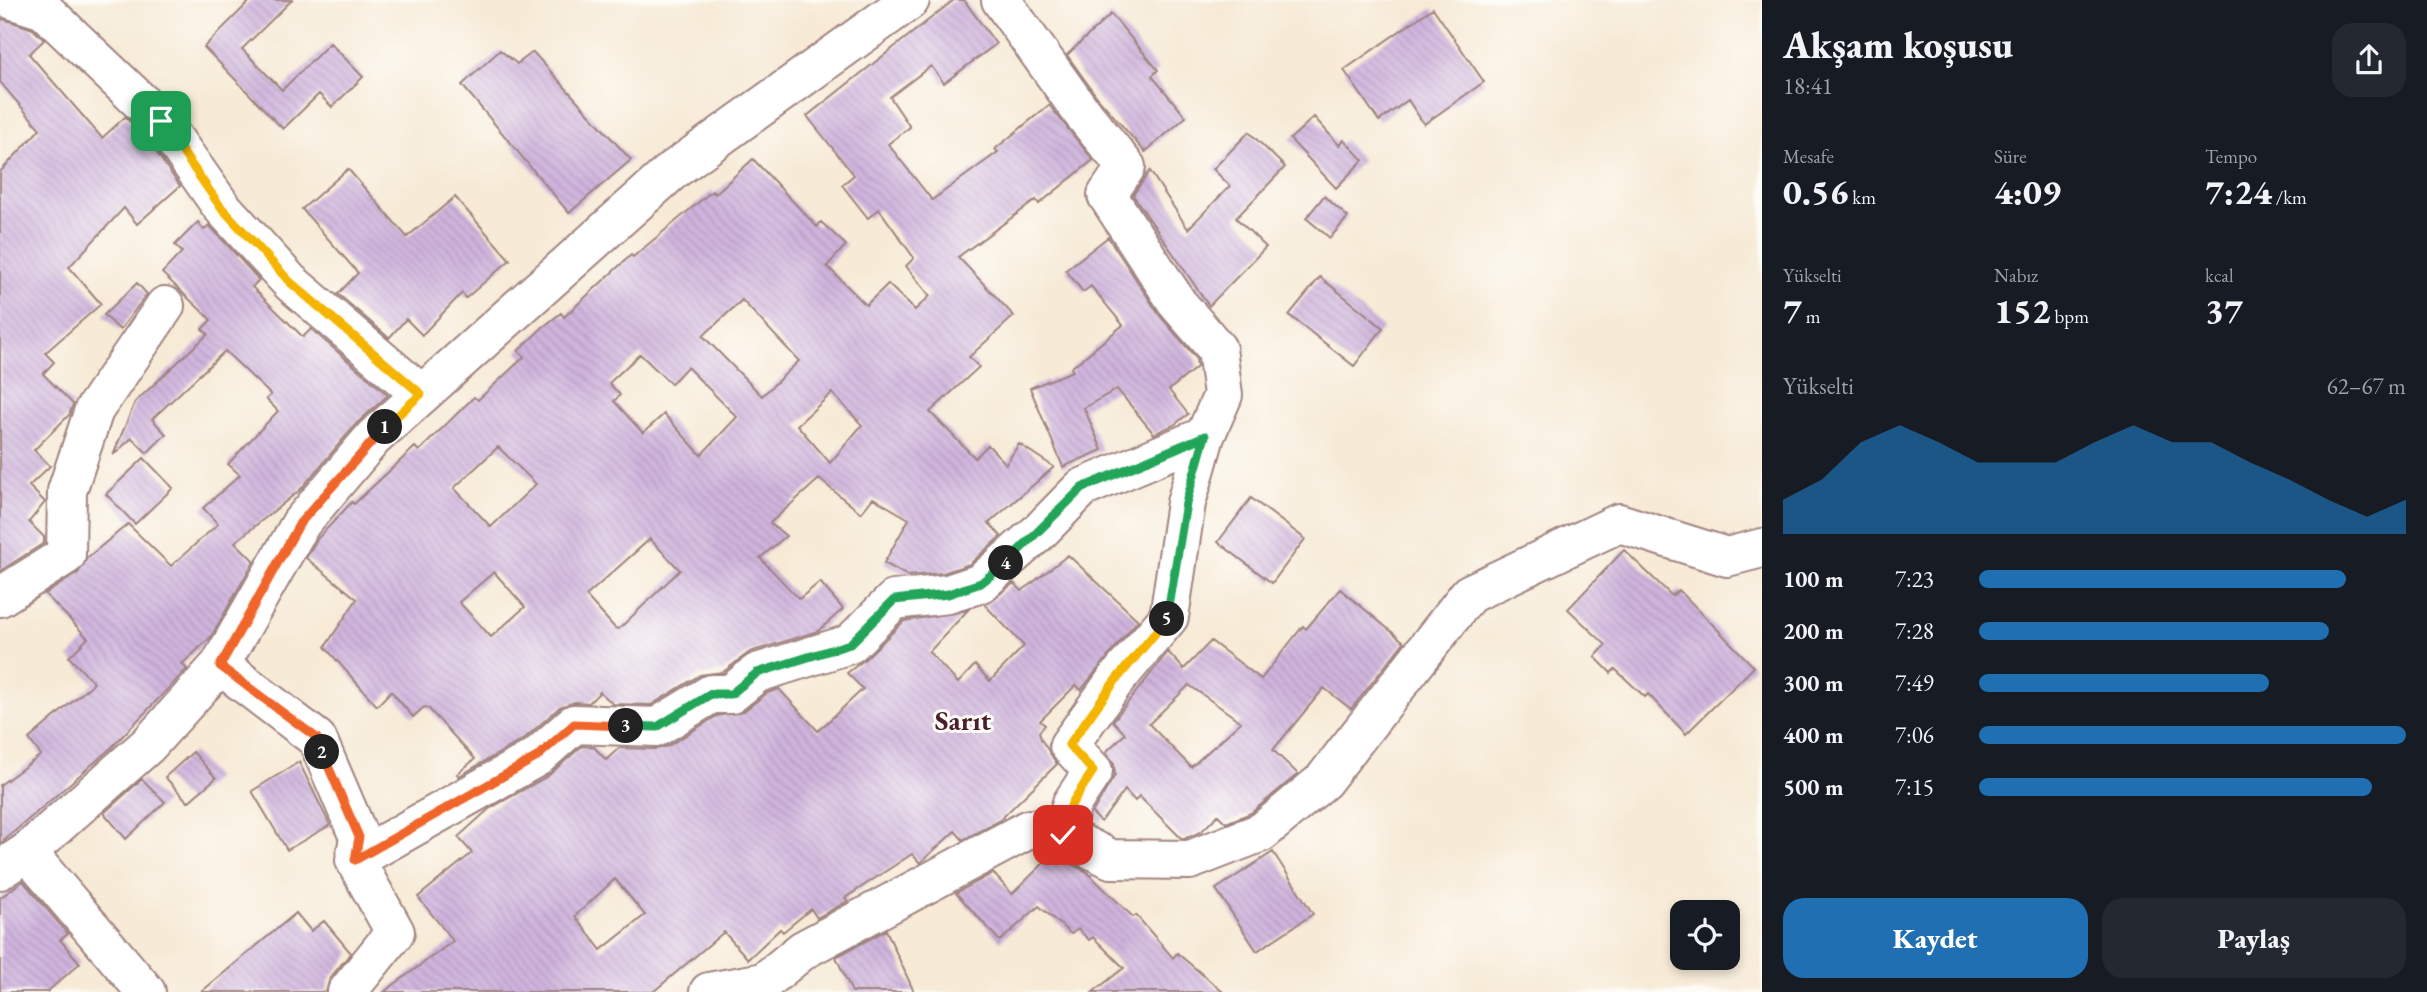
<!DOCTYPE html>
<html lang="tr">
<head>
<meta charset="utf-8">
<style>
  body { margin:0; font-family:"EB Garamond",serif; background:#242831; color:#f1f3f6; height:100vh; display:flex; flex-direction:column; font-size:26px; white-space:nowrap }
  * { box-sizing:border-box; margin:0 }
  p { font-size:23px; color:#9ea1a6 }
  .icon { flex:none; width:38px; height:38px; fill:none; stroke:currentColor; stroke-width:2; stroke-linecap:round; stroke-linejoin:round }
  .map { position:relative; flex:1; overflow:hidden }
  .side { display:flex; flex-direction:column; background:#171b24; width:665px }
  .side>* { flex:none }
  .buttons { position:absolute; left:1670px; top:900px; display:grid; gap:14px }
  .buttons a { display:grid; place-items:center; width:70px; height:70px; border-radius:14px; background:#171b24; box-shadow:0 4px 10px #0003; font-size:35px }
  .pin { position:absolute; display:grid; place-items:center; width:60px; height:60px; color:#fff; margin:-30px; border-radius:14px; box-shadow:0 4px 10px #0006 }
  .km { position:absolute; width:35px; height:35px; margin:-18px; border-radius:50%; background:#222; color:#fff; font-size:19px; line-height:35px; text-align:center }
  .round { display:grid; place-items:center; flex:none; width:74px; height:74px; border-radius:21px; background:#242831 }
  .overview { display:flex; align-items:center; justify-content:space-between; height:119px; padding:0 21px }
  h1 { font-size:38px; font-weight:800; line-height:52px }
  .figures { display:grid; grid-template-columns:repeat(3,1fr); gap:10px; height:119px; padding:7px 21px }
  .figures div { display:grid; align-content:center }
  .figures b { font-size:35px; font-weight:800 }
  .figures small { font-size:19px; font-weight:400 }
  .figures p { font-size:19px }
  .chart { height:196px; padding:14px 21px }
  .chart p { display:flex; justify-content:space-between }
  .chart svg { width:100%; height:126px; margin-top:7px; fill:#1f6fb2; opacity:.7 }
  .button { display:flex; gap:14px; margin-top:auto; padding:14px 21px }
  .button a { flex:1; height:80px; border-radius:21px; background:#1f6fb2; color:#fff; font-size:28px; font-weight:800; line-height:80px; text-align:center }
  .button a+a { background:#242831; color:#f1f3f6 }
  ul { padding:0 21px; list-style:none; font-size:23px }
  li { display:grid; grid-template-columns:112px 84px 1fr; align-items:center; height:52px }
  li i { height:18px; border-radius:9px; background:#1f6fb2 }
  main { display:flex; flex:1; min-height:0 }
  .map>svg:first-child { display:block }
</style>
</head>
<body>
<main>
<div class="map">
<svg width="1762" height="992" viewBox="0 0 1762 992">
  <defs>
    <pattern id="building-back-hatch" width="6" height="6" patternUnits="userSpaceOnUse" patternTransform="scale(1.75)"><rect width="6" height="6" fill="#cfb4dd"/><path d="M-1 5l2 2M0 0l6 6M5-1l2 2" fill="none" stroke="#b39abe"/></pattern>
  </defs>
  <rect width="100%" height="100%" fill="#fdfcf7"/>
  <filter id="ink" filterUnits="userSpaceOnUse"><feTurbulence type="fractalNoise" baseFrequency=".0143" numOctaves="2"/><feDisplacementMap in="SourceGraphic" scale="14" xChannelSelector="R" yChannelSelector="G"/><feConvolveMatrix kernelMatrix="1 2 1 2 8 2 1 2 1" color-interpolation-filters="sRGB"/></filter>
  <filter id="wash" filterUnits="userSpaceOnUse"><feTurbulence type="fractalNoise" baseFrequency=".00686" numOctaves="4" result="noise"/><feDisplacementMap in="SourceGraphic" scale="28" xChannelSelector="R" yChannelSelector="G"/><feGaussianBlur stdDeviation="1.57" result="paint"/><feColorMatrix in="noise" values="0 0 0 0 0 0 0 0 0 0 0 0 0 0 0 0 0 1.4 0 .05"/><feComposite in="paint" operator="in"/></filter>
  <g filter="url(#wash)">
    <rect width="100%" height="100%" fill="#f7ead6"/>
    <g id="blocks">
      <path fill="url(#building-back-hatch)" fill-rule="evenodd" d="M251,0H292L242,49L282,90L330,43L363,77L332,107L319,94L283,129L204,47Z
        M954,0H964L996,44L944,83L931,66L890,97L910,127L888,144L932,200L998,152L995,149L1049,105L1093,160L1039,204L1036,200L958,257L1014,316L969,357L979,367L930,412L975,458L988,445L1006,464L1019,444L1054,467L989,523L1001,536L970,564L943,573L908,576L884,563L909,519L873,498L861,513L819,479L770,523L786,536L760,558L799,599L820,582L843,609L818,631L750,652L723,672L700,675L651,705L613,704L600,692L589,703L575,702L560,707L524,739L459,776L457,774L475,759L428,708L424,707L413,717L391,691L377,706L325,647L357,599L306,558L318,538L352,502L354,504L415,447L419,451L474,397L478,400L524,357L518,351L542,328L561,313L564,317L631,255L633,257L712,191L715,194L753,159L817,227L821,222L846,245L827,266L866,305L888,284L915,310L930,296L906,266L914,258L879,209L868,218L842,185L854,175L807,116ZM742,300L799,361L762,396L703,336ZM640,354L671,384L687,367L737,417L701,455L664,414L643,433L614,401L620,395L609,383ZM832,393L862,425L830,463L797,425ZM498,447L536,484L491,527L454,488ZM650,539L680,570L619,629L615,628L586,596ZM494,572L525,607L491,637L459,602Z
        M1433,8L1484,82L1424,124L1408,100L1379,121L1344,70Z
        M1111,14L1158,70L1152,76L1186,117L1145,152L1097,97L1067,55Z
        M3,19L33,29L44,40L29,54L102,138L125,117L144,135L180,186L137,224L124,208L69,267L101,304L45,353L54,362L43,374L73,404L69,415L34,450L50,466L29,486L45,502L29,522L44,537V543L0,571V172L40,129L0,82V21Z
        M500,50L517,64L533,52L631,160L569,213L462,85Z
        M1314,117L1339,145L1344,140L1363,160L1336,188L1290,139Z
        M1249,132L1285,167L1236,218L1266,247L1209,306L1133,195L1150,171L1188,229L1230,186L1213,169Z
        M348,169L407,237L455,197L510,260L466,298L462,293L422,335L406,319L389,338L338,294L358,273L302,209Z
        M1324,196L1348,217L1330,238L1306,218Z
        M198,222L204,230L209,225L259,280L252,287L303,337L311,329L388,395L356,424L300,490L235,542L254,561L211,637L182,664L187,669L111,748L0,844V785L41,755L29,739L94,683L69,657L88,638L45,594L78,573L87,558L128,524L171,566L218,524L203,508L240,475L228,464L278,411L266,399L271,395L225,351L152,419L166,434L147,453L132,438L113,455L135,402L208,334L202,329L211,320L162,273L182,252L175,245Z
        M1108,237L1160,316L1196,358L1197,367L1169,390L1188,414L1174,425L1154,434L1117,389L1084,408L1102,450L1063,467L1030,388L1073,371L1071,368L1123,325L1091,286L1083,292L1066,270Z
        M1320,277L1383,328L1354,366L1289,315Z
        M137,283L147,294L120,330L104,315Z
        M144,458L173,488L135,524L106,494Z
        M1251,498L1305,539L1272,583L1218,542Z
        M1624,550L1672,596L1679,590L1754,667L1686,734L1648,694L1645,697L1615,669L1611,673L1595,657L1606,645L1568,609Z
        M1068,555L1138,620L1081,690L1076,685L1040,721L1045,725L1039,732L1041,739L1057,764L1000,820L963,840L955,831L920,863L912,854L845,898L848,901L817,918L811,909L783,932L780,929L748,959L724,932L653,992H384L453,941L418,897L472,853L458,837L489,809L548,776L582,746L594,747L606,760L619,748L656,749L668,746L717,716L744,711L767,693L779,689L818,731L863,689L847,673L865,659L904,621L968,610L929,652L958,683L975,665L990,681L1024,646L985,605L1014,583L1022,591ZM615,879L645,915L601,950L575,916Z
        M1340,589L1404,642L1351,709L1324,688L1273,750L1298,774L1251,813L1226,823L1218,815L1201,832L1186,838H1181L1139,796L1135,801L1125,790L1101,822L1092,813L1115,775L1114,764L1106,752L1125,734L1113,721L1168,652L1184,669L1211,641L1261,679L1303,626L1306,629ZM1189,685L1241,722L1191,767L1149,724Z
        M193,752L216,778L188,802L165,777Z
        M299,762L330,825L287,850L252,791Z
        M142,779L165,802L126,839L104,813Z
        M1273,852L1313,914L1257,951L1216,889Z
        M1052,855L1086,871L1133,917L1136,915L1173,958L1177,953L1223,992H1093L1124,968L1093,937L1089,940L1078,929L1071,934L1039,906L1000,941L956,893L993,873L1012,894Z
        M23,881L68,934L60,940L80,963L47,992H0V898Z
        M296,913L311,931L324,921L351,953L330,978L326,992H201Z
        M886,930L914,992H852L836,957Z"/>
    </g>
  </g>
  <g filter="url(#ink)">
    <use href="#blocks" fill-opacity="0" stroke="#a08480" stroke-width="2"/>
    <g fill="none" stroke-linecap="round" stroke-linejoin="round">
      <defs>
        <path id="minor" d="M13,0L44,10L161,121L221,206L290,282L421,394
          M0,597L66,555L67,491L94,410L165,306
          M220,665L317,739L359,837L355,860L395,932L347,992
          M1063,835L1111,859L1190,860L1262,832L1323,781L1469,594L1619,523L1727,557L1762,548
          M27,852L146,992
          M355,860L537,757L574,724L657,727L711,694H731L757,673L850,644L894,600L948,594L981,583L1040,531L1082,488L1205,436
          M0,870L27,852L148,745L220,665L301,523L373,438L672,171L910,0
          M709,992L764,982L803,950L1029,829L1063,835L1072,803L1093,771L1069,745L1115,681L1169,617L1186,503L1205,436L1223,395L1217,349L1178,304L1107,195L1126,167L1080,110L1001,0"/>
      </defs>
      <use href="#minor" stroke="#a08480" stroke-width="42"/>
      <use href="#minor" stroke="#fff" stroke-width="38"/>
    </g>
  </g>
  <g fill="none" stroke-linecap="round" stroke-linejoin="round" filter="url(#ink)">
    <defs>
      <path id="split-1" d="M161,121L220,206L290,282L421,394L385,427"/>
      <path id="split-2" d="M322,752L317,738L220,666L300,523L385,427"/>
      <path id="split-3" d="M322,752L359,837L355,860L537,757L574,724L626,726"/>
      <path id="split-4" d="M626,726L657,727L711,694H731L757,673L850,644L894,600L948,594L981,583L1006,563"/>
      <path id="split-5" d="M1006,563L1082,488L1205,436L1186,503L1167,619"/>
      <path id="split-6" d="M1063,835L1072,803L1093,771L1069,745L1115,681L1167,619"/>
    </defs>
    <use href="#split-1" stroke="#fff" stroke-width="14"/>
    <use href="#split-2" stroke="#fff" stroke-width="14"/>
    <use href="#split-3" stroke="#fff" stroke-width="14"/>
    <use href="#split-4" stroke="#fff" stroke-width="14"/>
    <use href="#split-5" stroke="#fff" stroke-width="14"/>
    <use href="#split-6" stroke="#fff" stroke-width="14"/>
    <use href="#split-1" stroke="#f5b400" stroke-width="9"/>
    <use href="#split-2" stroke="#f0652b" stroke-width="9"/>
    <use href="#split-3" stroke="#f0652b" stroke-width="9"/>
    <use href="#split-4" stroke="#22a559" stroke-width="9"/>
    <use href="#split-5" stroke="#22a559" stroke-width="9"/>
    <use href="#split-6" stroke="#f5b400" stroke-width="9"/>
  </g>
  <g text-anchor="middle" stroke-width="6" stroke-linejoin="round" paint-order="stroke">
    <g font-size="28" font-weight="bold" fill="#4a1f2b" stroke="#fdfcf7">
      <text x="963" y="730">Sarıt</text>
    </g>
  </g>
</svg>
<div class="buttons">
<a><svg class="icon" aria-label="locate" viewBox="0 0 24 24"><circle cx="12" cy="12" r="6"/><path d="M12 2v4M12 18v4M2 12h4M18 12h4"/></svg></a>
</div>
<div class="pin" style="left:161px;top:121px;background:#1e9e55"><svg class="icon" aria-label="arrive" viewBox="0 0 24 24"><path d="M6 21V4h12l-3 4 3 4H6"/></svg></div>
<div class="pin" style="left:1063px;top:835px;background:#d93025"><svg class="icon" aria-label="check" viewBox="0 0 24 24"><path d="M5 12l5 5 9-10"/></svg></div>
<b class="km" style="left:385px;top:427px">1</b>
<b class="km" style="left:322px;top:752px">2</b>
<b class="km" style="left:626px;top:726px">3</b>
<b class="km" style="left:1006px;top:563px">4</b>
<b class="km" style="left:1167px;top:619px">5</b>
</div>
<section class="side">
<div class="overview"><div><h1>Akşam koşusu</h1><p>18:41</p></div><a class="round"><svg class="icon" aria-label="share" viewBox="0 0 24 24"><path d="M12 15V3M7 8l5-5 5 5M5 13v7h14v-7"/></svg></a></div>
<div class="figures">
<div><p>Mesafe</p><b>0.56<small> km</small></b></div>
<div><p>Süre</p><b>4:09</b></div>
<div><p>Tempo</p><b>7:24<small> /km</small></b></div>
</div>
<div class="figures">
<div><p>Yükselti</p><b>7<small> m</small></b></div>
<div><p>Nabız</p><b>152<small> bpm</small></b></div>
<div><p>kcal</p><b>37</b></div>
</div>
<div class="chart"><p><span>Yükselti</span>62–67 m</p>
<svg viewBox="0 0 160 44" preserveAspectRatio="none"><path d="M0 44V32L10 25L20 12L30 6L40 12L50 19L60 19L70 19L80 12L90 6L100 12L110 12L120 19L130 25L140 32L150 38L160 32V44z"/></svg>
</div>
<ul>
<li><b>100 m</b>7:23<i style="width:86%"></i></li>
<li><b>200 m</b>7:28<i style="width:82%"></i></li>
<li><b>300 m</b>7:49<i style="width:68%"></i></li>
<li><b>400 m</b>7:06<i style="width:100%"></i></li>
<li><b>500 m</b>7:15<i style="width:92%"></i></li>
</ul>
<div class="button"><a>Kaydet</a><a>Paylaş</a></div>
</section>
</main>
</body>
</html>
